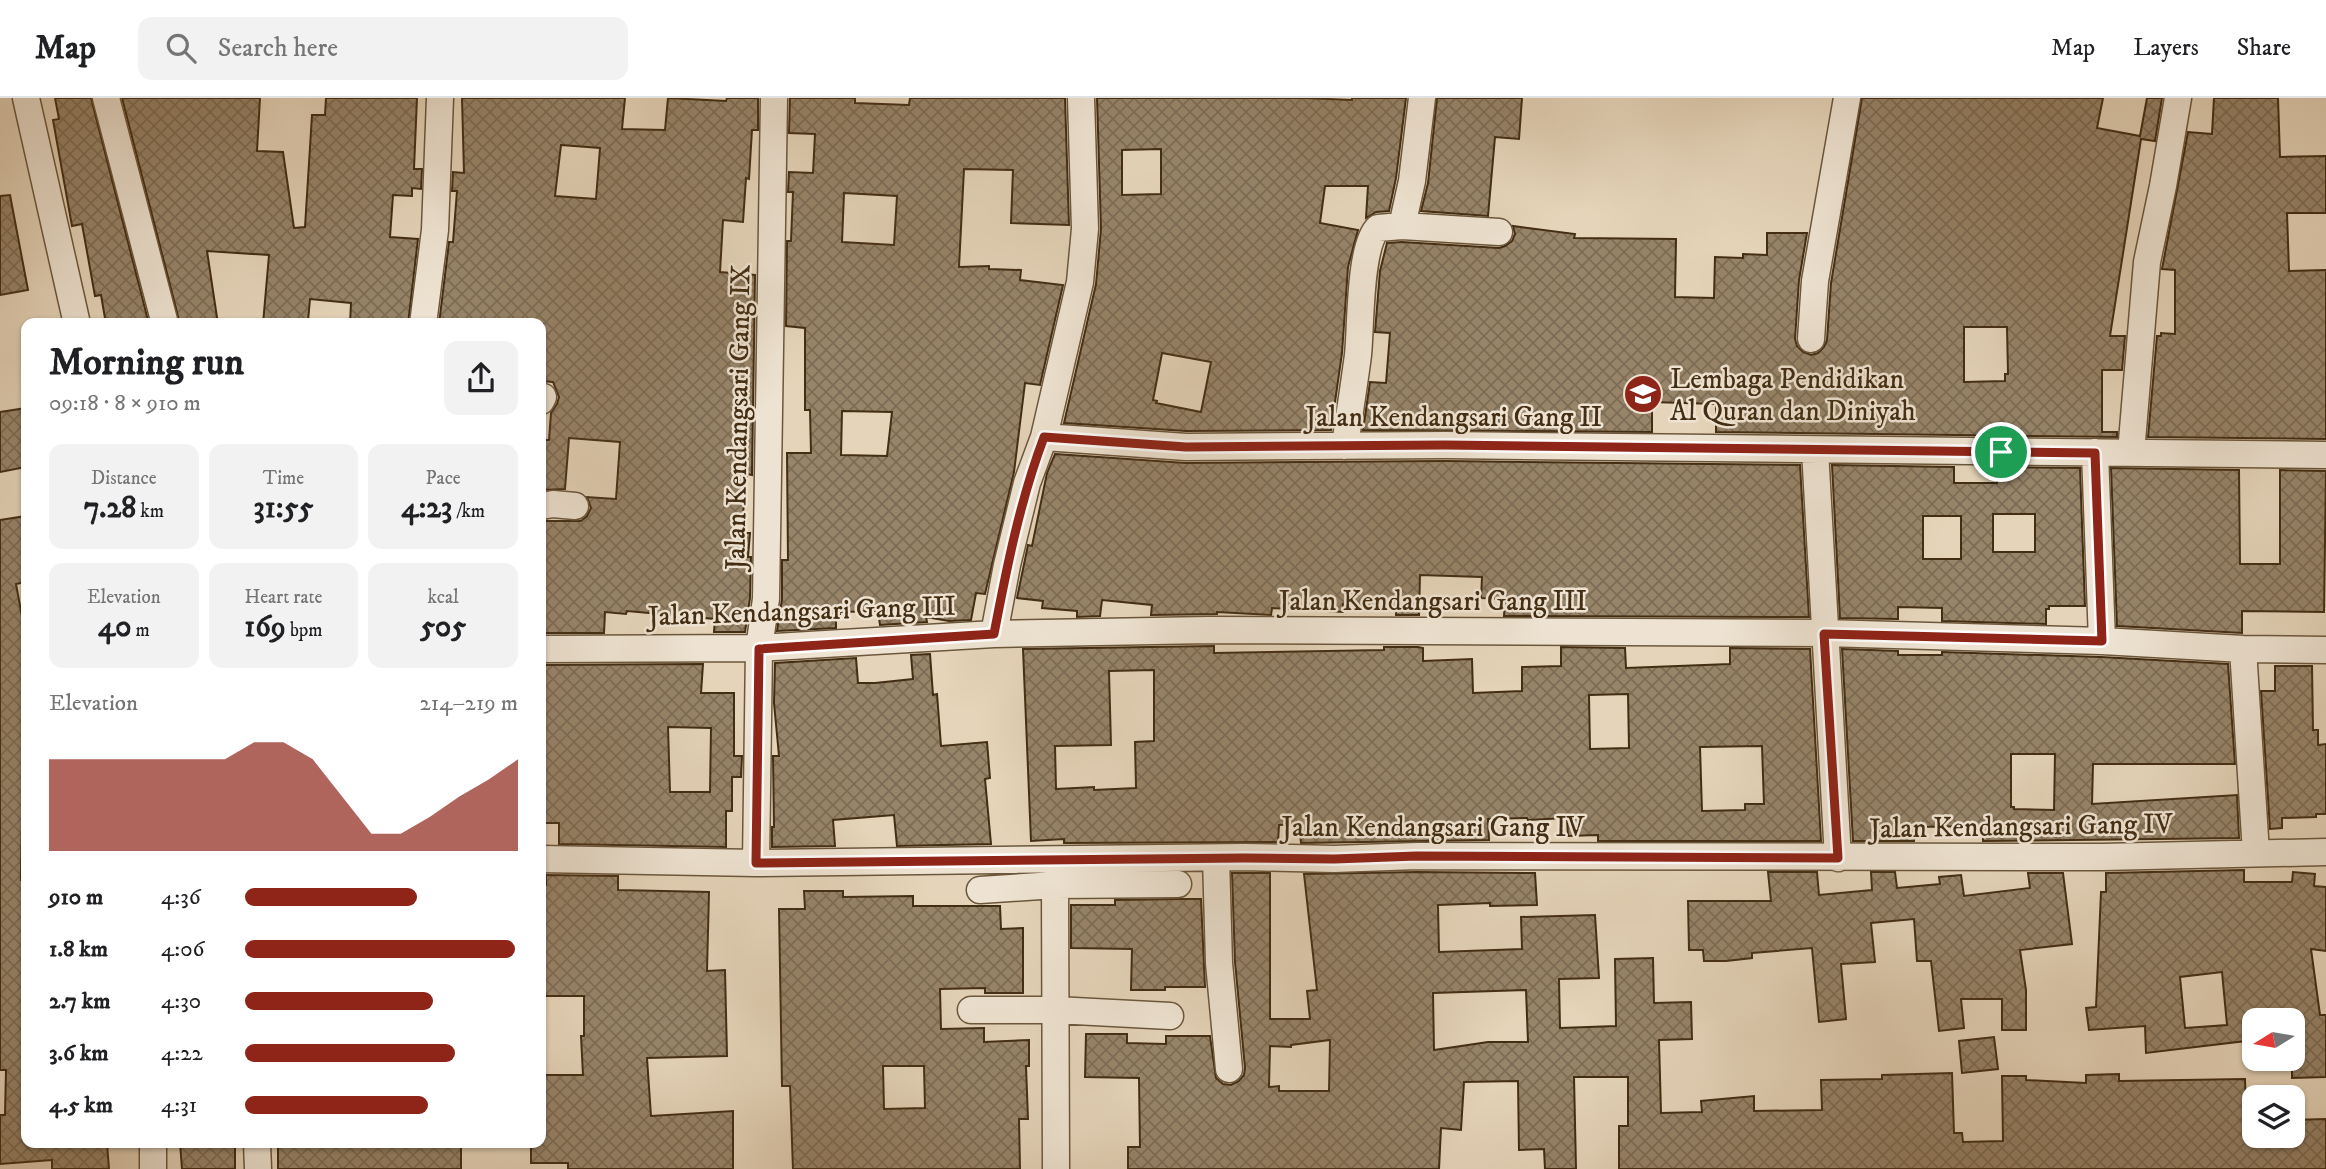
<!DOCTYPE html>
<html lang="en">
<head>
<meta charset="utf-8">
<style>
  body { margin:0; font-family:"IM FELL DW Pica",serif; background:#f2f2f2; color:#202124; height:100vh; display:flex; flex-direction:column; font-size:26px; white-space:nowrap }
  * { box-sizing:border-box; margin:0 }
  p { font-size:23px; color:#757577 }
  .icon { flex:none; width:38px; height:38px; fill:none; stroke:currentColor; stroke-width:2; stroke-linecap:round; stroke-linejoin:round }
  .map { position:relative; flex:1; overflow:hidden }
  .panel { position:absolute; left:21px; top:220px; width:525px; height:830px; display:flex; flex-direction:column; background:#fff; border-radius:14px; box-shadow:0 2px 5px #0004 }
  .panel>* { flex:none }
  .needle { width:46px; rotate:259deg }
  .fabs { position:absolute; left:2242px; top:910px; display:grid; gap:14px }
  .fabs a { display:grid; place-items:center; width:63px; height:63px; border-radius:14px; background:#fff; box-shadow:0 2px 5px #0004; font-size:35px }
  .pin { position:absolute; display:grid; place-items:center; width:60px; height:60px; color:#fff; margin:-30px; border:4px solid #fff; border-radius:50%; box-shadow:0 2px 7px #0007 }
  .round { display:grid; place-items:center; flex:none; width:74px; height:74px; border-radius:14px; background:#f2f2f2 }
  .summary { display:flex; align-items:center; justify-content:space-between; height:119px; padding:0 28px }
  h1 { font-size:38px; font-weight:700; line-height:52px }
  .metrics { display:grid; grid-template-columns:repeat(3,1fr); gap:10px; height:119px; padding:7px 28px }
  .metrics div { display:grid; align-content:center; border-radius:14px; background:#f2f2f2; text-align:center }
  .metrics b { font-size:30px; font-weight:700 }
  .metrics small { font-size:19px; font-weight:400 }
  .metrics p { font-size:19px }
  .chart { height:196px; padding:14px 28px }
  .chart p { display:flex; justify-content:space-between }
  .chart svg { width:100%; height:126px; margin-top:7px; fill:#8f2418; opacity:.7 }
  ul { padding:0 28px; list-style:none; font-size:23px }
  li { display:grid; grid-template-columns:112px 84px 1fr; align-items:center; height:52px }
  li i { height:18px; border-radius:9px; background:#8f2418 }
  header { display:flex; align-items:center; gap:42px; box-sizing:border-box; height:98px; padding:0 35px; background:#fff; border-bottom:2px solid #e0e0e0 }
  header strong { font-size:33px }
  nav { display:flex; gap:38px; margin-inline-start:auto; font-size:24px }
  .search { width:490px; height:63px; background:#f2f2f2; display:flex; align-items:center; gap:18px; box-sizing:border-box; padding:0 24px; border-radius:14px; color:#757577; font-size:26px }
  .map>svg:first-child { display:block }
</style>
</head>
<body>
<header>
<strong>Map</strong>
<div class="search"><svg class="icon" aria-label="search" viewBox="0 0 24 24"><circle cx="10" cy="10" r="6"/><path d="M15 15l6 6"/></svg>Search here</div>
<nav><a>Map</a><a>Layers</a><a>Share</a></nav>
</header>
<div class="map">
<svg width="2326" height="1071" viewBox="0 0 2326 1071">
  <defs>
    <pattern id="building-cross-hatch" width="8" height="8" patternUnits="userSpaceOnUse" patternTransform="scale(1.75)"><rect width="8" height="8" fill="#978469"/><path d="M0 0l8 8M0 8l8-8" fill="none" stroke="#7d6c55"/></pattern>
  </defs>
  <rect width="100%" height="100%" fill="#e5d4b9"/>
  <filter id="stains"><feTurbulence type="fractalNoise" baseFrequency=".00286" numOctaves="4"/><feColorMatrix values="0 0 0 0 .2 0 0 0 0 .09 0 0 0 0 .02 0 0 0 .5 -.17"/></filter>
  <radialGradient id="worn" r=".72"><stop offset=".6" stop-color="#630" stop-opacity="0"/><stop offset="1" stop-color="#630" stop-opacity=".3"/></radialGradient>
  <path fill="url(#building-cross-hatch)" stroke="#432d13" stroke-width="2" fill-rule="evenodd" d="M55,0H91L149,226H106L101,197L95,198L82,126L72,128L53,22L59,21Z
    M122,0H260L257,53L283,54L294,130L305,129L312,17H325L326,0H417L414,71H422L421,91L412,90V98L393,97L390,139L418,141L408,226H350L351,205L310,201L308,223L285,221V226H263L269,157L207,153L218,226H180Z
    M462,0H625L622,31L665,32L668,0L726,3L727,0H758V32H752L749,81L746,80L743,124L723,122L720,174L755,177L752,377L747,376L741,435H750L748,459H751L750,500L745,534H714L715,521L627,513L626,516L605,514L604,535H541V423H581L587,418L591,410L587,399L616,401L620,344L569,340L565,391L541,392V342H549L551,315L557,306L559,299L553,284L541,283L543,226H439L449,144H453L457,93H452L453,74L464,75ZM561,47L600,50L596,101L555,98Z
    M790,0H855V5L909,7L910,0H1065L1069,127L1011,125L1013,72L964,71L959,169L989,168V171L1021,172L1020,182L1063,187L1040,287L1025,285L1014,374L985,496L976,495L971,522L949,523L926,519L927,524L880,527L878,513L840,514V516H836V530L777,533L782,501V462H788L787,355H811L810,312H805V230L786,228L787,143H791L793,94H788L789,74L813,75L815,36L789,35ZM844,95L897,98L894,147L842,144ZM842,313L892,314L887,358L841,357Z
    M1097,0H1305L1352,2V0H1406L1396,80L1389,113L1376,114L1366,120L1368,88H1325L1320,125L1358,132L1348,169L1342,255L1331,332L1186,333L1064,325L1096,186L1101,131ZM1161,51V96L1122,97V52ZM1162,255L1211,264L1201,314L1156,305L1157,303L1153,302Z
    M1437,0H1522L1519,41L1495,39L1488,118L1421,113L1428,85Z
    M1862,0H2103L2097,30L2140,38L2147,0H2162L2155,43L2141,41L2110,238H2125L2122,272H2102V334H2117V339L1716,334V306L1652,304V334L1363,332L1370,284L1386,285L1390,235L1375,234L1380,173L1387,145L1402,144L1499,150L1505,148L1512,143L1515,136L1513,128L1575,136L1574,140L1676,141L1675,199L1714,200L1715,159L1743,160V156L1767,157V135H1807L1799,182L1795,241L1797,248L1803,254L1811,257L1818,255L1824,249L1827,242L1831,185ZM1964,229H2007L2008,276H2005V283L1964,284Z
    M2214,0H2278L2280,59L2326,58V115H2287L2289,173L2326,172V341L2148,339L2157,238H2161V235L2175,236V172L2162,171L2188,34L2212,36Z
    M10,97L28,192L0,197V98Z
    M26,310V369L0,374V314Z
    M1055,356L1186,365L1445,363L1800,367L1809,519L1504,518L1505,501L1481,500L1482,479L1420,477L1419,517H1396V510L1343,506V514L1272,510L1271,517L1217,514V516L1151,517L1152,507L1102,502L1100,518L1077,519V513L1042,510L1043,503L1017,500L1028,447L1032,448L1047,375Z
    M1832,367L1954,369V385H1997V369L2080,370L2085,508H2049V511H2046V526L1942,523V510L1898,509V521L1840,520ZM1993,416H2035V454H1993ZM1923,418H1961V461H1923Z
    M2111,370L2239,372L2240,466H2280V372L2326,373L2324,514L2242,513V535L2117,528Z
    M26,418V484L16,486L26,540V723H22L21,782H26V1045H107L109,1071H52V1062L0,1066V1017H5L6,972H0V422Z
    M1214,548V555L1384,552V549H1418L1423,550V563L1472,561L1473,595L1522,593V569L1561,568V549L1625,550L1626,570L1730,566V550L1810,551L1821,743H1598V737L1568,738L1567,720L1528,722L1527,720L1488,721L1489,742L1301,745L1299,726L1279,727L1278,744L1064,745V741L1031,743L1023,551ZM1154,572V643L1135,644L1136,690L1094,692V689L1056,691L1055,648L1111,647L1109,573ZM1628,596L1629,650L1590,651L1589,597ZM1762,648L1764,706H1745V712L1702,713L1700,649Z
    M1842,551L1898,553V557H1942V554L2101,559L2228,566L2235,666H2093L2092,706L2237,697L2239,740L1983,743V728L1914,729V743H1853ZM2011,656H2055L2054,712L2014,711V709H2011Z
    M930,556L933,597L937,596L941,648L987,644L990,680L985,681L991,746L897,748L894,717L833,722L835,748L772,749V729H774L773,658H779L774,605L775,565L856,560L858,585H875L913,581L911,557Z
    M703,566L701,595H734V658H742L741,679H732V713H726V749L559,746V725H541V567ZM668,629L711,630L710,694H670Z
    M2275,568H2312L2313,632H2318V647L2326,646V716H2316V719L2282,720V730L2270,731L2261,593H2275Z
    M2244,772V784H2292L2293,774L2315,776L2314,788L2326,789V853L2311,851L2320,917H2326V979L2292,980V922H2254V942L2146,955L2145,928L2089,932L2086,910L2096,909L2101,794H2106V775ZM2222,874L2227,927L2185,930L2180,879Z
    M1417,774L1535,775L1537,807L1490,808V805L1438,807L1439,854L1522,851L1521,819L1595,817L1599,880L1559,881L1560,930L1616,928L1615,861L1653,860L1654,905L1691,904L1692,941L1659,942L1661,1015L1702,1014L1701,1003L1754,998V1013L1822,1012L1821,982L1882,981V977L1952,975L1954,1035H1962L1963,1044L2003,1043L2002,978H2026V982L2086,985V977L2119,976V983L2245,981L2246,1015H2254V1038H2292V1022L2326,1021V1071H1619V1028H1628V979H1574L1576,1071H1545L1544,1051L1519,1052L1518,983L1464,984L1461,1032L1441,1030L1439,1071H1128V1049H1140L1139,980L1085,979L1086,936H1127V945L1166,946V938H1210L1216,980L1223,986L1231,987L1239,983L1244,977L1245,970L1235,864L1232,775H1270V921H1310L1307,893L1317,892L1304,776ZM1526,892L1528,944H1488L1434,952L1433,895ZM1330,942L1329,993H1279V988L1269,989L1270,948L1291,949V947Z
    M1768,774H1817L1819,797L1872,792L1871,774H1895L1897,790L1940,786L1939,779L1961,777L1964,798L2030,790L2028,775H2063L2072,846L2020,852L2026,892V932H2002V901H1961L1964,930L1939,933L1931,863H1917L1914,821L1871,825L1875,864L1841,866L1846,921L1819,924L1812,850L1752,855V860L1726,863H1704L1703,852H1689L1688,803H1771Z
    M546,777L618,778V792L709,794L707,873L725,872L727,958L647,960L651,1018L733,1013V1071H568V1065H531V1045H541V977H583L581,938H584V898H541V787H546Z
    M804,793H843V799L913,798V808H1000L1001,831L1023,830V895H985V890L940,891L941,931L984,930V944L1029,942V968H1026L1028,1021H1019L1020,1071H793L790,988H782L779,811H805ZM883,968H924L925,1010L884,1011Z
    M1182,801H1201L1205,889H1165V892H1131L1132,851L1071,850V807H1115V802Z
    M1994,939L1998,971L1962,975L1959,943Z
    M180,1045H235V1071H182Z
    M278,1045H461V1071H278Z"/>
  <g fill="none" stroke-linecap="round" stroke-linejoin="round">
    <defs>
      <path id="street" d="M26,0L77,226
        M106,0L165,226
        M1402,128L1499,134
        M423,226L435,132L440,0
        M1811,241L1815,183L1847,0
        M541,303L543,299
        M1044,339L1186,349L1445,347L2326,357
        M1345,348C1349,318 1354,288 1358,257C1361,230 1359,148 1378,130L1402,128L1412,83L1422,0
        M1815,352L1838,760
        M2095,354L2102,543
        M2131,355L2147,164L2163,88L2178,0
        M541,408L553,406L575,408
        M994,536L1007,467L1027,385L1044,339L1080,184L1085,131L1081,0
        M541,551L759,550L994,536L1209,532L1824,535L2102,543L2243,551L2326,552
        M2243,551L2256,755
        M1216,760L1219,865L1229,971
        M541,761L756,765L1244,759L1334,761L1417,758L2103,759L2326,754
        M756,765L759,550L766,501L774,0
        M1055,787L1056,1071
        M980,792L1055,787L1178,786
        M971,912H1056L1170,918
        M257,1045L258,1071
        M153,1071V1045"/>
    </defs>
    <use href="#street" stroke="#6c573c" stroke-width="29"/>
    <use href="#street" stroke="#eee3d2" stroke-width="26"/>
  </g>
  <g fill="none" stroke-linecap="round" stroke-linejoin="round">
    <defs>
      <path id="route" d="M1044,339L1186,349L1445,347L2095,355L2102,543L1824,536L1838,760L1417,758L1334,761L1244,760L756,765L759,551L994,536C1007,468 1020,403 1044,339Z"/>
    </defs>
    <use href="#route" stroke="#fff" stroke-width="14"/>
    <use href="#route" stroke="#8f2418" stroke-width="9"/>
  </g>
  <defs>
    <symbol id="school-disc" viewBox="-11 -11 22 22"><circle r="9.5" fill="#8f2418" stroke="#eee3d2"/><path d="M0-5L7-2L0 1L-7-2ZM-4 1L0 2.5L4 1V4Q0 6-4 4Z" fill="#fff"/></symbol>
  </defs>
  <g fill-rule="evenodd">
    <use href="#school-disc" x="1621" y="274" width="44" height="44"/>
  </g>
  <g text-anchor="middle" stroke-width="5" stroke-linejoin="round" paint-order="stroke">
    <g font-size="28" fill="#432d13" stroke="#eee3d2" text-anchor="start">
      <text x="1670" y="290">Lembaga Pendidikan<tspan x="1670" dy="32">Al Quran dan Diniyah</tspan></text>
    </g>
    <g font-size="28" fill="#432d13" stroke="#eee3d2">
      <text x="1454" y="328">Jalan Kendangsari Gang II</text>
      <text transform="translate(737 319) rotate(-89)" y="10">Jalan Kendangsari Gang IX</text>
      <text x="1433" y="512">Jalan Kendangsari Gang III</text>
      <text transform="translate(802 512) rotate(-2)" y="10">Jalan Kendangsari Gang III</text>
      <text transform="translate(2021 727) rotate(-1)" y="10">Jalan Kendangsari Gang IV</text>
      <text x="1433" y="738">Jalan Kendangsari Gang IV</text>
    </g>
  </g>
  <rect width="100%" height="100%" filter="url(#stains)"/>
  <rect width="100%" height="100%" fill="url(#worn)"/>
</svg>
<div class="fabs">
<a><svg class="needle" viewBox="-14 -14 28 28"><path d="M0-13l5 13h-10z" fill="#e53935"/><path d="M0 13l5-13h-10z" fill="#757577"/></svg></a>
<a><svg class="icon" aria-label="layers" viewBox="0 0 24 24"><path d="M12 4l9 5-9 5-9-5zM3 14l9 5 9-5"/></svg></a>
</div>
<div class="pin" style="left:2001px;top:354px;background:#1e9e55"><svg class="icon" aria-label="arrive" viewBox="0 0 24 24"><path d="M6 21V4h12l-3 4 3 4H6"/></svg></div>
<section class="panel">
<div class="summary"><div><h1>Morning run</h1><p>09:18 · 8 × 910 m</p></div><a class="round"><svg class="icon" aria-label="share" viewBox="0 0 24 24"><path d="M12 15V3M7 8l5-5 5 5M5 13v7h14v-7"/></svg></a></div>
<div class="metrics">
<div><p>Distance</p><b>7.28<small> km</small></b></div>
<div><p>Time</p><b>31:55</b></div>
<div><p>Pace</p><b>4:23<small> /km</small></b></div>
</div>
<div class="metrics">
<div><p>Elevation</p><b>40<small> m</small></b></div>
<div><p>Heart rate</p><b>169<small> bpm</small></b></div>
<div><p>kcal</p><b>505</b></div>
</div>
<div class="chart"><p><span>Elevation</span>214–219 m</p>
<svg viewBox="0 0 160 44" preserveAspectRatio="none"><path d="M0 44V12L10 12L20 12L30 12L40 12L50 12L60 12L70 6L80 6L90 12L100 25L110 38L120 38L130 32L140 25L150 19L160 12V44z"/></svg>
</div>
<ul>
<li><b>910 m</b>4:36<i style="width:63%"></i></li>
<li><b>1.8 km</b>4:06<i style="width:99%"></i></li>
<li><b>2.7 km</b>4:30<i style="width:69%"></i></li>
<li><b>3.6 km</b>4:22<i style="width:77%"></i></li>
<li><b>4.5 km</b>4:31<i style="width:67%"></i></li>
</ul>
</section>
</div>
</body>
</html>
